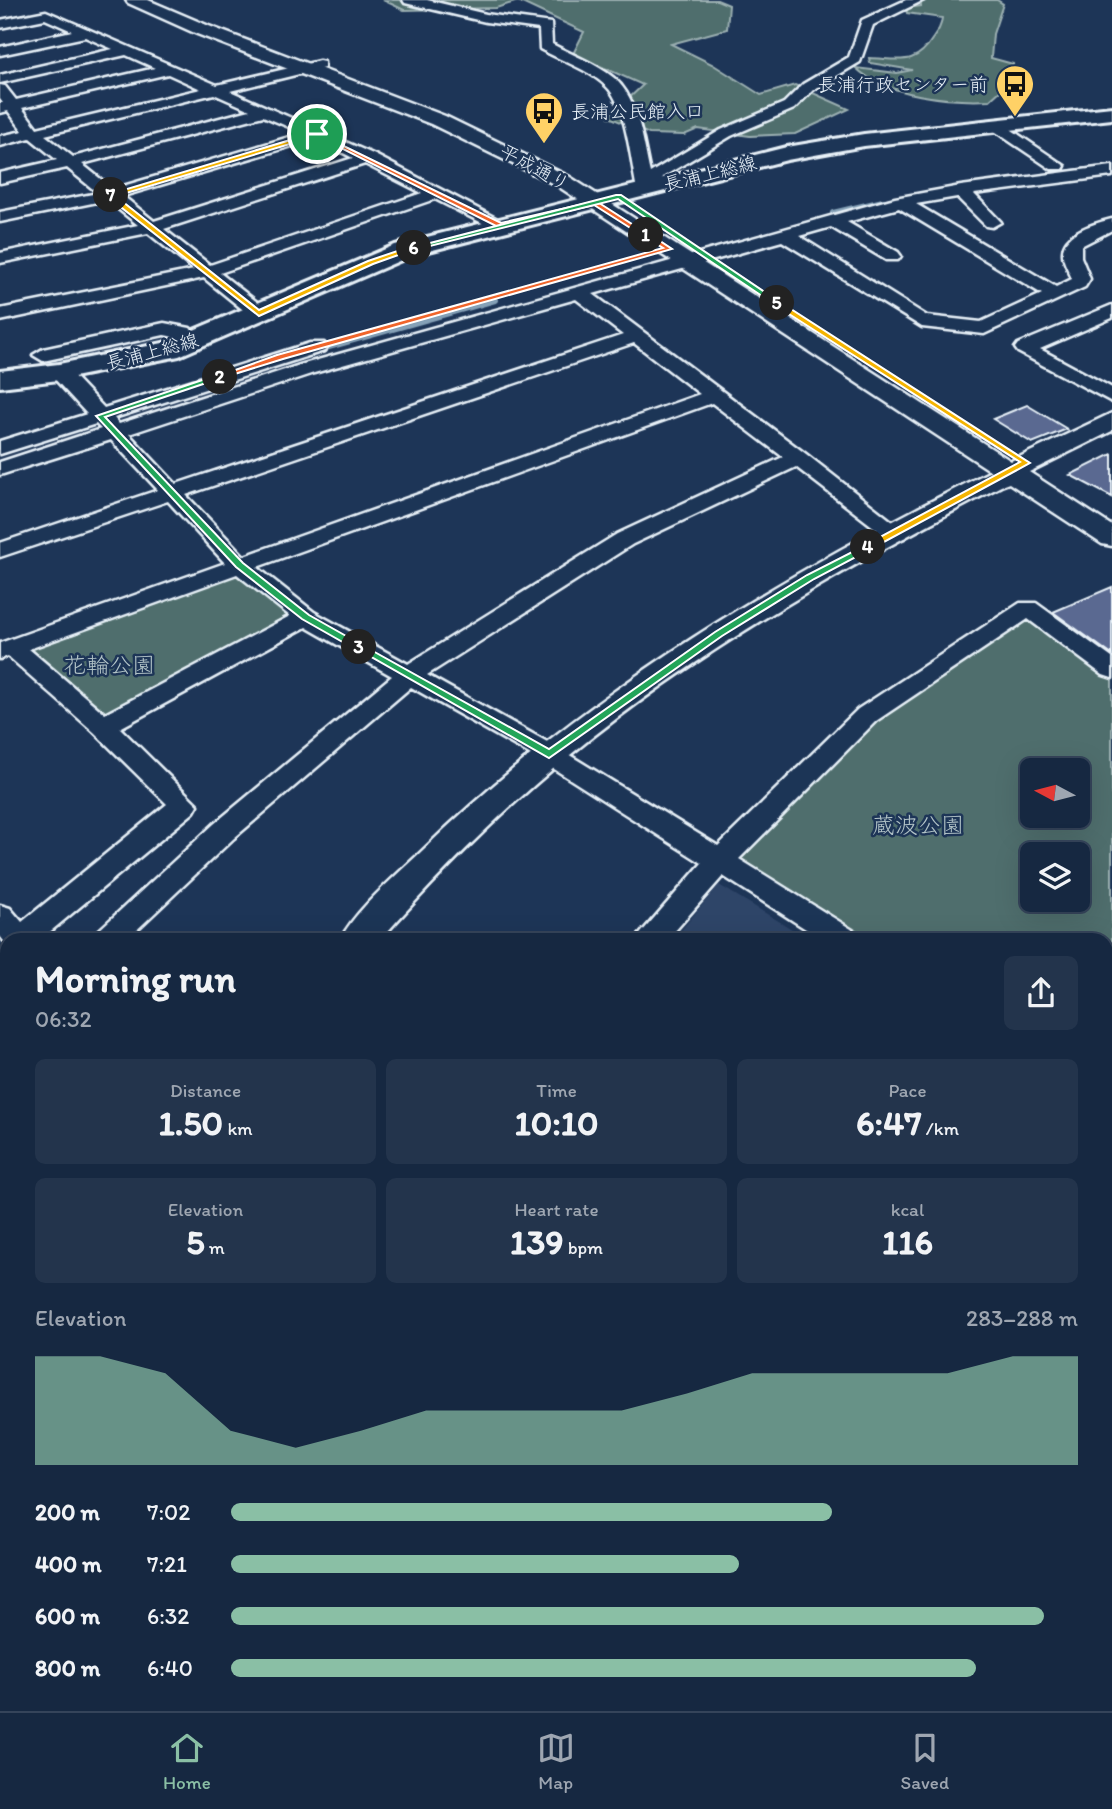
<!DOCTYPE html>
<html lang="en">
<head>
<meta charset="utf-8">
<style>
  body { margin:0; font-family:Itim,"Klee One",sans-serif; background:#23344c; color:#f1f3f6; height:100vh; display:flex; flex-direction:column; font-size:26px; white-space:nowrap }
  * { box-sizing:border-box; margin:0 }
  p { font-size:23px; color:#9ea6b1 }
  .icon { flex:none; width:38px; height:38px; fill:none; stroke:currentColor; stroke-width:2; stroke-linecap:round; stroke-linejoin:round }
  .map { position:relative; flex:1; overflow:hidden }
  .side { position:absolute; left:0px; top:933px; width:1113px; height:779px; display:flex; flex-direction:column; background:#162841; border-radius:21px 21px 0 0; box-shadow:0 7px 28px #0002,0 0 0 2px #35445a }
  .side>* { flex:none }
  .needle { width:46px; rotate:277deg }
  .buttons { position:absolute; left:1020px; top:758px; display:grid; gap:14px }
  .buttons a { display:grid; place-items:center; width:70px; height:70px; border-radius:10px; background:#162841; box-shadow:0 7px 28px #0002,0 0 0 2px #35445a; font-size:35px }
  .pin { position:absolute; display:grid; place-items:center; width:60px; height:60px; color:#fff; margin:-30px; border:4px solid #fff; border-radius:50%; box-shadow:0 2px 7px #0007 }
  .km { position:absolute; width:35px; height:35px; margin:-18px; border-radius:50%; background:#222; color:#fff; font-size:19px; line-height:35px; text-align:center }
  .round { display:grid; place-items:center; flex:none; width:74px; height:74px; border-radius:10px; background:#23344c }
  .headline { display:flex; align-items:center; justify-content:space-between; height:119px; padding:0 35px }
  h1 { font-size:38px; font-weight:700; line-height:52px }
  .metrics { display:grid; grid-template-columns:repeat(3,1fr); gap:10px; height:119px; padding:7px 35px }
  .metrics div { display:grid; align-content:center; border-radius:10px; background:#23344c; text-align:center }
  .metrics b { font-size:35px; font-weight:700 }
  .metrics small { font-size:19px; font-weight:400 }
  .metrics p { font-size:19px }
  .chart { height:196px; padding:14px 35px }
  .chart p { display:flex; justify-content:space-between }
  .chart svg { width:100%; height:126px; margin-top:7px; fill:#8abfa5; opacity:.7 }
  ul { padding:0 35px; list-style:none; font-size:23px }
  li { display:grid; grid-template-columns:112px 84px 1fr; align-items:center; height:52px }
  li i { height:18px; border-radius:9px; background:#8abfa5 }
  .dock { display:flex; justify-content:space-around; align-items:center; height:98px; border-top:2px solid #35445a; background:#162841; font-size:19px; color:#9ea6b1 }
  .dock a { display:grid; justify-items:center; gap:4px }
  .dock .active { color:#8abfa5 }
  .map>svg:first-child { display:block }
</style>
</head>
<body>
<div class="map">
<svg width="1112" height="1711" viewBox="0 0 1112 1711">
  <rect width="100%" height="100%" fill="#1d3557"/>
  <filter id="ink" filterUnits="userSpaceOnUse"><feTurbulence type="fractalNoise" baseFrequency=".0143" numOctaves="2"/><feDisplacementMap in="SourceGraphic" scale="14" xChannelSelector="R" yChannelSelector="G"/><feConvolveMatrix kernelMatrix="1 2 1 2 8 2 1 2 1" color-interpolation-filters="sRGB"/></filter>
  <g filter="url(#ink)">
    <path fill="#2f4568" d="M719,885L810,940H673Z
      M1106,1121L1112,1125V1711H601L586,1705L1106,1704Z"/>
    <path fill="#4f6e6d" stroke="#9cb0b2" stroke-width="2" fill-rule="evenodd" d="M383,0H717L729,5L727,29L671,44L712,64L761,95L795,85L849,109L795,134L750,136L698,129L684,135L649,134L609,117L643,85L573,54L584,32L518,1L496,8L404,10Z
      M921,0H997L1003,4L993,34L991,58L1013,64L1011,81L990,100C952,102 885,96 856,68L897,73L912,70L870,63L869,58C900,59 915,67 933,38C938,31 941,27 942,18L907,13L906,8L921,6Z
      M240,565L306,617L103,726L12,647Z
      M1028,609L1112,670V1093L1106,1090V940H851L719,862L867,715ZM1032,770H1078V816H1032ZM1032,854H1078V900H1032Z
      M182,1704H453L465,1711H179Z"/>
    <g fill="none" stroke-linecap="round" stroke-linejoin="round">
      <path stroke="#85a1b7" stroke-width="4.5" d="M1065,172L1112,166
        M910,196L958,187
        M875,203L892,199"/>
      <path stroke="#85a1b7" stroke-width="6" d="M833,213L883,201
        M318,350L495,300"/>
    </g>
    <path fill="#5a6991" stroke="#e8f1f8" stroke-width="2" d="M1027,405L1067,429L1032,443L993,419Z
      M1112,454V497L1070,475Z
      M1112,587V655L1053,612Z"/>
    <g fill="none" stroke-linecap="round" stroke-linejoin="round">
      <defs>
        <path id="minor" d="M403,0H427L486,14L551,23L552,44C572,55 596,63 614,78C639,99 643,143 650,173L721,130L784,103L803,84L849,57L862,20L906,0H924L873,25L860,62L813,90L794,109L731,136L664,176L651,192L645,194L637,189C631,163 626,104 606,86C588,69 562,61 540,49L539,29L486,22L405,3Z
          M46,11L217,85L319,61L324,62V68L230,91L375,155L509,225L500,230L494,229L435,199L220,273L266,309L268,313L259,319L252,317L204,278L0,321V309L194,270L148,233L0,263V253L138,225L107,200L0,222V212L98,193L67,168L0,183V173L57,160L30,138L0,146V136L23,131L8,111L0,113V103H3L0,99V85L5,86L16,100L155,68L126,55L0,83V75L113,49L85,37L0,55V47L72,31L45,19L0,28V20ZM168,74L201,89L37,128L22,108ZM214,94L250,110L73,157L45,135ZM263,116L303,133L113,189L82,164ZM316,139L353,158L154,221L123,196ZM365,164L422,193L210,265L164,229Z
          M995,120L1000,122L1065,166L1063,169H1051L990,128L987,125Z
          M1112,166V176L974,194L1001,222L992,227L986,226L957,197L916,204L1056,287L1072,279C1069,270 1062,261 1063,252C1063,232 1096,223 1112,219V230L1081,246V257L1090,279L1085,287L984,334L922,327L782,241L593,294L806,454L907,533L904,538H888L796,467L633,544L427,675L558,748L718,846L858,709L1020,603H1036L1112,658V678L1103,675L1028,619L876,721L739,859L856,932L861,940H823L723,876L667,940H635L702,863L540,760L411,687L234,838L126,940H92L97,932L214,824L392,676L306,627L120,728L198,805L194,812L40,940H7V945L0,936V905L10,908L22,922L167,804L94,732L8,656L0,659V643L225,563L168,501L0,557V543L158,490L111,440L0,475V462L101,429L96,424L0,454V441L87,414L52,376L49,372L52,368H66L104,408L310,343H324L327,347L324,351L114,418L119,424L300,365L895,198L961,186ZM899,208L1042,294L981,322L927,316L799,236L831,227L886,260H898L901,256L898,252L847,222ZM576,299L623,335L176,484L129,434L314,373ZM634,343L700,394L244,556L186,495ZM712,403L783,457L617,534L408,664L314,612L257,567ZM237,574L290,616L105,714L29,649Z
          M1112,305V318L1040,349L1112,388V402L1018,352L1015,348L1018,344Z
          M164,323L190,328L203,342L193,348C181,345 180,337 164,335L43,361L33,355L43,349Z
          M7,1027V1056L0,1058V1029Z
          M1106,1087L1112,1089V1117L1106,1115Z
          M0,1449L7,1452V1491L0,1488Z
          M151,1704H195L192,1711H149Z
          M498,1704H552L554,1711H501Z"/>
        <path id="tertiary" d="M126,0H148L209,26L445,116L570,177L1011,461L1112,413V431L1029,472L1112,526V546L1102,544L1009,483L1001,486C852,564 701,648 570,755C501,811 439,874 380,940H340C357,908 396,876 423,850C586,691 787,572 991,471L556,185L431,124L197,34L128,3Z
          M7,1387V1441L0,1444V1389Z"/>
        <path id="secondary" d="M1112,107V119L864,146L787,160L413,255L179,356L59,380L0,387V371L59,364L163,343L395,245L787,147L864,134Z"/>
      </defs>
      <use href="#minor" stroke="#e8f1f8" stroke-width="5"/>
      <use href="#tertiary" stroke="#e8f1f8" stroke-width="5"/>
      <use href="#secondary" stroke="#e8f1f8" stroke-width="6"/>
      <use href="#minor" fill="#1d3557" fill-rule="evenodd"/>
      <use href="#tertiary" fill="#1d3557" fill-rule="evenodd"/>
      <use href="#secondary" fill="#1d3557" fill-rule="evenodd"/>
    </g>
  </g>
  <path fill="#f0652b" stroke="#fff" stroke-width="2" d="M315,132L501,223L596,201L649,235L643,236L594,205L498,227L315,135Z"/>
  <path fill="#f0652b" stroke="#fff" stroke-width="2" d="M643,233H648L672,249L283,359L222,378L216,377L277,355L663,248L643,236Z"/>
  <path fill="#22a559" stroke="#fff" stroke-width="2" d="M217,375L224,377L105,417L243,563L309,615L362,645V649H355L302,619L236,567L96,416Z"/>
  <path fill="#22a559" stroke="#fff" stroke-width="2" d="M868,544L873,547L871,549L814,579L722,636L549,758L354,647L362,645L549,749L715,632L807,575Z"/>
  <path fill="#f5b400" stroke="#fff" stroke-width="2" d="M775,302H780L1030,463L871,549H865V545L1020,462L775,305Z"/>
  <path fill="#22a559" stroke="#fff" stroke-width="2" d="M616,195H621L781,303L775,305L618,199L414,250L411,248Z"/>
  <path fill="#f5b400" stroke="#fff" stroke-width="2" d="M108,194H113L259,310L368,261L412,246L418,248L373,264L259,316L108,197Z"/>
  <path fill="#f5b400" stroke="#fff" stroke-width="2" d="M317,132L320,135L113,197L107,195Z"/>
  <defs>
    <symbol id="bus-pin" viewBox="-11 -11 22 30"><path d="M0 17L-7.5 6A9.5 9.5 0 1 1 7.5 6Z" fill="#ffd166" stroke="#1d3557"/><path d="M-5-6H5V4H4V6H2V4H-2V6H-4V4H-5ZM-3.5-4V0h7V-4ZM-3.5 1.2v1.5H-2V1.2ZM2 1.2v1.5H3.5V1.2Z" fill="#111"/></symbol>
  </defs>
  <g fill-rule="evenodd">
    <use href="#bus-pin" x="993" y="62" width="44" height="60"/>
    <use href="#bus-pin" x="522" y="89" width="44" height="60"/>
  </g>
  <g text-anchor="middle" stroke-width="5" stroke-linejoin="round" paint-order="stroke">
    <g font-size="19" fill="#e8f1f8" stroke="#1d3557" text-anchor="end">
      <text x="988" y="91">長浦行政センター前</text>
      <text x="571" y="118" text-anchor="start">長浦公民館入口</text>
    </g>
    <g font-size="19" fill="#e8f1f8" stroke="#1d3557">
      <text transform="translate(535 167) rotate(29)" y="7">平成通り</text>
      <text transform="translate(710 173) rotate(-14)" y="7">長浦上総線</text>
      <text transform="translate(152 351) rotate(-15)" y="7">長浦上総線</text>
    </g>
    <g font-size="23" fill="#b2c3c7" stroke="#1d3557">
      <text x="109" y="673">花輪公園</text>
      <text x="918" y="833">蔵波公園</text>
    </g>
  </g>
</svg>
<div class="buttons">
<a><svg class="needle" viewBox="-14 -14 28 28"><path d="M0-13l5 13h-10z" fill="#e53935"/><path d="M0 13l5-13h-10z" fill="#9ea6b1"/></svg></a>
<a><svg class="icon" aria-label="layers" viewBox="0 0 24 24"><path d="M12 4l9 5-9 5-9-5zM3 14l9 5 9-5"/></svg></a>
</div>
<div class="pin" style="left:317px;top:134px;background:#1e9e55"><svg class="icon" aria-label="arrive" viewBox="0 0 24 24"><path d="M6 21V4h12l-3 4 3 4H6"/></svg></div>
<b class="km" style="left:646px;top:235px">1</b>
<b class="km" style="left:220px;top:377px">2</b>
<b class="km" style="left:359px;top:647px">3</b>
<b class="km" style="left:868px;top:547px">4</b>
<b class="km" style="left:777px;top:303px">5</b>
<b class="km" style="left:414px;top:248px">6</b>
<b class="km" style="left:111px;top:195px">7</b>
<section class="side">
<div class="headline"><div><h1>Morning run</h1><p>06:32</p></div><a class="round"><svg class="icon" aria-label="share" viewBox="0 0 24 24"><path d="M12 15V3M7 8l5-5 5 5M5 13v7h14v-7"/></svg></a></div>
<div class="metrics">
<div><p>Distance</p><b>1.50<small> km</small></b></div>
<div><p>Time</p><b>10:10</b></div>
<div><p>Pace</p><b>6:47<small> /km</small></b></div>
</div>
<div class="metrics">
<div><p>Elevation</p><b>5<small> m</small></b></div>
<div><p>Heart rate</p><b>139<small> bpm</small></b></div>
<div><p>kcal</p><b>116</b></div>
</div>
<div class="chart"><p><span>Elevation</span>283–288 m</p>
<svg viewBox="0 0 160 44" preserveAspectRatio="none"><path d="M0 44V6L10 6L20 12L30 32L40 38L50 32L60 25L70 25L80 25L90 25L100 19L110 12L120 12L130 12L140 12L150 6L160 6V44z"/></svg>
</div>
<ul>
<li><b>200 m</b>7:02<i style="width:71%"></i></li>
<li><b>400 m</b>7:21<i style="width:60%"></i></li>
<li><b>600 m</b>6:32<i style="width:96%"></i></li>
<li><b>800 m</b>6:40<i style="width:88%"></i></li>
</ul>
</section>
</div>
<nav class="dock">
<a class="active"><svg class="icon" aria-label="home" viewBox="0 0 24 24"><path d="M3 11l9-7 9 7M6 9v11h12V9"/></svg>Home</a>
<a><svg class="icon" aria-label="map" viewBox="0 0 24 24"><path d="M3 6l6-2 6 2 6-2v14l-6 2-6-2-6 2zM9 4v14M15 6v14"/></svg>Map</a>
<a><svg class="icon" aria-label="saved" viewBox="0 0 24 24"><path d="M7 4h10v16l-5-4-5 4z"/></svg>Saved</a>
</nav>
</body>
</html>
